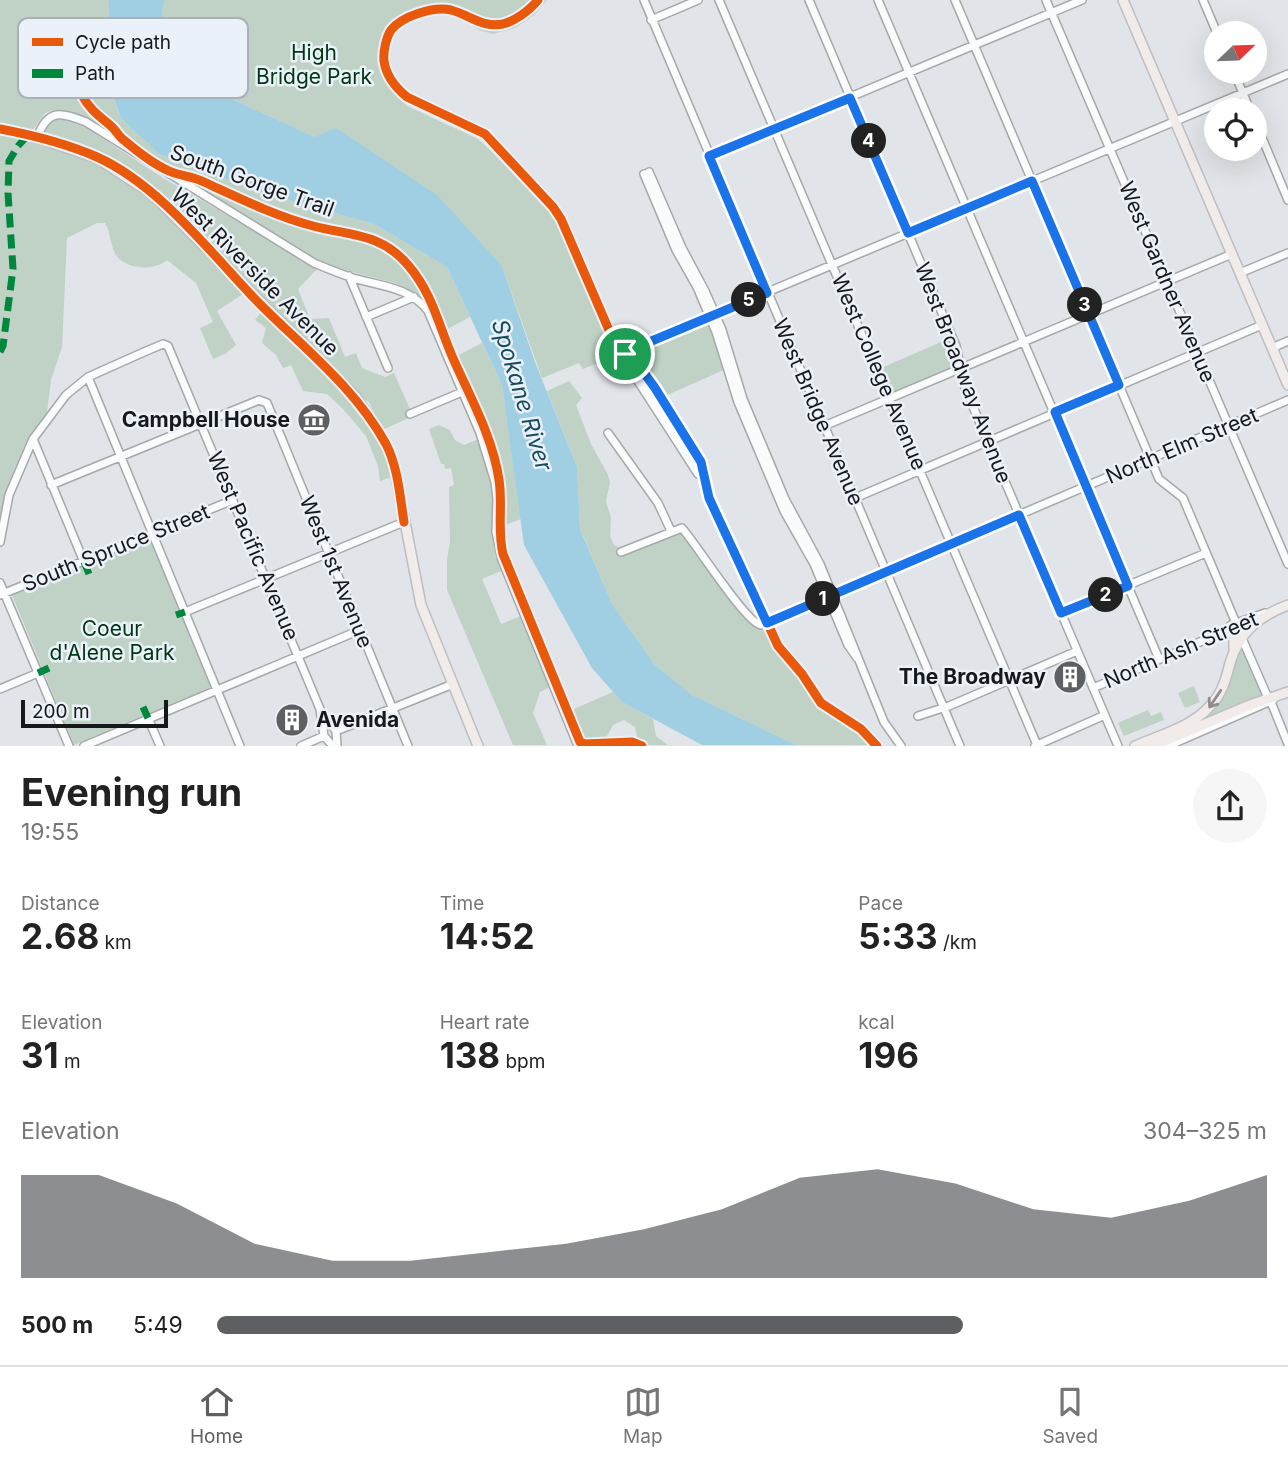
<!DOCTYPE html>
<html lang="en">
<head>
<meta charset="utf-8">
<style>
  body { margin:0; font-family:Inter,sans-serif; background:#f6f6f6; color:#222; height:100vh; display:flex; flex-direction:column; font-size:26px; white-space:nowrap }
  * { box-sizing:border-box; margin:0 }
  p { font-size:23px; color:#767676 }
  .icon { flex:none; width:38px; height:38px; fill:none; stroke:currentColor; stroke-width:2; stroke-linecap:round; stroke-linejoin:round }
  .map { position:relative; height:746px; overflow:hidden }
  .side { display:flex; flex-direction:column; background:#fff; flex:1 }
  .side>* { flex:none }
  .needle { width:46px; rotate:67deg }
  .tools { position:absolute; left:1204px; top:21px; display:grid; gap:14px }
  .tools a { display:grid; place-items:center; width:63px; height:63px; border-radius:50%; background:#fff; box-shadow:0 7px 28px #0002; font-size:35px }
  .scale { position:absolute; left:21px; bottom:18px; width:147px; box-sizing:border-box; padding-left:7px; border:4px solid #17181b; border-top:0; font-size:19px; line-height:24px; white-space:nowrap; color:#17181b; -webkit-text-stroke:5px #ebf1f8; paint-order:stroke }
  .pin { position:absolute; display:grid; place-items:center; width:60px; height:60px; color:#fff; margin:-30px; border:4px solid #fff; border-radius:50%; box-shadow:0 2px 7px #0007 }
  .km { position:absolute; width:35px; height:35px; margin:-18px; border-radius:50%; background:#222; color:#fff; font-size:19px; line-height:35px; text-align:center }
  .round { display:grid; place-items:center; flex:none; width:74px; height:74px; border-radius:37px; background:#f6f6f6 }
  .head { display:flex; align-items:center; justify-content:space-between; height:119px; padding:0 21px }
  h1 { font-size:38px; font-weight:700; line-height:52px }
  .figures { display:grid; grid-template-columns:repeat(3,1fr); gap:10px; height:119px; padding:7px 21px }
  .figures div { display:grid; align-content:center }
  .figures b { font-size:35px; font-weight:700 }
  .figures small { font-size:19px; font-weight:400 }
  .figures p { font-size:19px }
  .chart { height:196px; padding:14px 21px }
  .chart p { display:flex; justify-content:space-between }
  .chart svg { width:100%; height:126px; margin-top:7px; fill:#5e5f63; opacity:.7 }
  ul { padding:0 21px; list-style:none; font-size:23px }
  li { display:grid; grid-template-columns:112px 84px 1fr; align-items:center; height:52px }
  li i { height:18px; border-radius:9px; background:#5e5f63 }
  .tab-bar { display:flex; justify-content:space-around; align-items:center; height:98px; border-top:2px solid #e0e0e0; background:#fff; font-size:19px; color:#767676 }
  .tab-bar a { display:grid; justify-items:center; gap:4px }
  .tab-bar .selected { color:#5e5f63 }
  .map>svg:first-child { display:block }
</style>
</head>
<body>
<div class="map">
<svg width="1288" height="746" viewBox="0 0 1288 746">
  <rect width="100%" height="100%" fill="#e1e4e8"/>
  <path fill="#bfd2c5" d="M0,0H109L107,81L121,118L159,154L261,192L374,224L447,267L470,317L440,333L427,305L417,294L395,283L326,265L146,159L88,119L69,111L53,110L45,113L32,131L0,125Z
    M165,0H547L534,15L515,28L493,34L479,30L453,12L439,9L420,12L404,19L389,30L382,44L381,60L392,91L407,106L478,139L490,150L557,220L616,355L583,369L579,363L542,378L502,266L315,137L204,86L166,61L162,12Z
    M61,118L87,128L163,178L318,268L298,289L310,319L329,318L345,357L356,353L362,368L385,377L394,373L413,416L382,430L369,402L362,398C335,372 307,347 281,320C216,251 145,155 45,136L43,131C47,123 52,119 61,118Z
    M0,135C55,143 113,164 156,200C188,227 217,262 246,292L217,311L236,345L225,354L213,359L200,328L213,322L196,283L167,260C155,271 126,270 116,255C110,245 111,233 105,223H97L67,238L62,347L51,380L47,412L27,440L4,496L0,522Z
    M263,310C309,355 382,411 392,477L380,481L378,466L366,436L343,409L327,394L303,391L291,365L283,368L276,355L262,343L266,328L255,320Z
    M706,321H708L726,369L656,400L628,355L630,352Z
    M948,339L955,358L954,368L892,394L881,368Z
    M482,343L502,385L521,519L499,527C500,510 501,493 497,477C489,436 467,397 451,359Z
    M569,381L582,398L576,405L591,444L608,475L610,482L606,501L611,518L610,536L614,545L620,548L623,554L680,530L752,623L760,628L767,626L774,642L804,680L815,701L866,736L875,745H796L692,695L655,665L612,604L580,528L577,467L547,391Z
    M439,425L450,430L455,440L464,445L479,439C485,458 492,478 494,499C496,524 491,547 501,571L482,579L501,624L521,616L550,687L540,692L533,713L547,745H513L447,590V560L450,541L449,487L454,485L451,468L445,469L444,464H441L429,429Z
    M151,538L212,687L74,745L12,595Z
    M1242,646L1263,696L1205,719L1239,647Z
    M1194,686L1200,702L1185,708L1178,693Z
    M613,692L622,702L653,719L656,736L668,745H639L635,727L624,720L613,725L602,745H581L567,712Z
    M1148,710L1151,716L1161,712L1164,720L1124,736L1118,723Z"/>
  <path fill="#a0cee2" d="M109,0H165L162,12L167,61L204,86L315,137L336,128L437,195L502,266L535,362L577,467L580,529L612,604L655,665L692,695L796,745H702L622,702L592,668L524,545L502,385L447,267L374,224L261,192L159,154L121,118L107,80Z"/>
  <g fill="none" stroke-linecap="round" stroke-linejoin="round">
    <defs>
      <path id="minor" d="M644,0L960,746
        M719,0L1037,745
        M809,0L956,346L965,388L1118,746
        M878,0L1159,659
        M955,0L1159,479L1183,498L1236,623
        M1046,0L1288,564
        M1203,0L1217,33
        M651,20L698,0
        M1234,72L1250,110
        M1255,121L1288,200
        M37,138C48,108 61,112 86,122L314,263C326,268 338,273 350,277C378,286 409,286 428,311L480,433L495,482L497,499L496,532L502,560L578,746
        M709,156L1082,0
        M649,172L682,248L705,291L722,330L743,399L785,499L820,564L884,722L901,746
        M644,174L676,250L697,287L716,332L738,402L784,511L814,564L848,645L857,658
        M1240,273L1288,253
        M349,276L388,368
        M366,317L414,297
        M1272,348L1288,341
        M88,377L240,746
        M410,414L462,392
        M824,426L1232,254
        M608,433L658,503L671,531
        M33,439L84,562
        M698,474L627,364L625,358L629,350L1288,74
        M51,485L259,400L267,403L408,746
        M855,498L1262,325
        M0,542L9,495L33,439L66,395L88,377L144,352L163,344L168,346L320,709L324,736L333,746
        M621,552L682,528C697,545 746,623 761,625L1288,400
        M0,583L69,746
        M0,595L233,500
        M185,612L404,522
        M1061,613L1206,553
        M1241,636L1268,698
        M1093,688L1223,632L1231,625L1265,613
        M0,689L38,673
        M1271,702L1288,744
        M324,716L336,731L337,746
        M918,716L949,706L1077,651
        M148,718L160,746
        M336,731L453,684
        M84,746L360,630
        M301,746L324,736
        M1035,746L1105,715
        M1168,746L1273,700"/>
      <path id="major" d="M1123,0L1288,385
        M0,129L23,133L97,158L152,194L356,397L372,421L393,460L421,605L478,746
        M1227,630L1234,634V648
        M1135,746C1160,735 1192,727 1210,706C1222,694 1226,679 1230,663C1239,632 1259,616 1288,605
        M1153,746L1250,705L1288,692"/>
    </defs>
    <use href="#minor" stroke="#a6a8aa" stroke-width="10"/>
    <use href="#major" stroke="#bdbec1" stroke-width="12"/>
    <use href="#minor" stroke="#fafbfc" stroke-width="7"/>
    <use href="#major" stroke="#f1ece9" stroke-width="9"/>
    <path stroke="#00873e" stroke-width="7" stroke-dasharray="14 7" stroke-linecap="butt" d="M0,352L3,346L13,269L8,193L9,161L18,146L28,135
      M84,562L89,574
      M176,615L185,612
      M38,673L49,668
      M143,707L148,718"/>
    <defs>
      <path id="cycleway" d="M538,0C530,10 515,21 503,24C482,28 470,15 451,10C434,6 402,16 391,30C386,38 383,52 384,61C386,76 396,88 407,97L485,134L553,207L561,219L615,344L620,351L633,359L655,388L700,462L710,498L778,646L802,674L821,703L861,729L877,746
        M239,45L89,54C72,62 75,81 82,95C89,109 99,116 111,126C116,130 119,137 125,141C138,152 153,164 169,171C180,176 193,176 204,182C239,198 275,216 313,226C351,236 381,233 408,265C432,293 438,323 452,356C469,395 493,437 499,480C503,504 497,530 503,554L580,742L585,744L632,742L642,746
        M0,129C32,135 67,144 97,157C159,185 209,251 255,299C301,346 354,386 386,444C398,467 400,497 404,522"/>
    </defs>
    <use href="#cycleway" stroke="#ebf1f8" stroke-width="13"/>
    <use href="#cycleway" stroke="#e8590c" stroke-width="9"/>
  </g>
  <defs><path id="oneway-shaft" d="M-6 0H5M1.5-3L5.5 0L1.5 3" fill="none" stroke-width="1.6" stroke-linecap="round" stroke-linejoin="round" transform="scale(1.75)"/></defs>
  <use stroke="#8f8d8c" href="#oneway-shaft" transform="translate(1215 699) rotate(124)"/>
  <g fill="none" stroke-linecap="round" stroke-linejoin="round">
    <defs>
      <path id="route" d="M850,98L908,233L1032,181L1119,385L1055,412L1128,586L1061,613L1019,515L767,623L709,498L701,462L655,388L634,359L625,354L630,350L767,293L709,156Z"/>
    </defs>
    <use href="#route" stroke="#fff" stroke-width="14"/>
    <use href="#route" stroke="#1a73e8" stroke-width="9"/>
  </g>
  <defs>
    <symbol id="museum-disc" viewBox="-11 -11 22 22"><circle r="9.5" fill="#5e5f63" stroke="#ebf1f8"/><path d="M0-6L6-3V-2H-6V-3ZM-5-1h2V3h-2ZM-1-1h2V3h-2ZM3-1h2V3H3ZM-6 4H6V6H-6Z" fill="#fff"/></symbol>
    <symbol id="building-disc" viewBox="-11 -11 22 22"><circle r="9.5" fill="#5e5f63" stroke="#ebf1f8"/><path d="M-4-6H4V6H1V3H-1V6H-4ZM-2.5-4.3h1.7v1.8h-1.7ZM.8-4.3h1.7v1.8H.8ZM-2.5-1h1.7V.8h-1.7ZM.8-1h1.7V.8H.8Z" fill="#fff"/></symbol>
  </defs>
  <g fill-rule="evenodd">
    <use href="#museum-disc" x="295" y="401" width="38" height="38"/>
    <use href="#building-disc" x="1051" y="658" width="38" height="38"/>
    <use href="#building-disc" x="273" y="701" width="38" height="38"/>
  </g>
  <g text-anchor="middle" stroke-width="5" stroke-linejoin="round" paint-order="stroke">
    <g font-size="21" fill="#003713" stroke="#ebf1f8">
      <text x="314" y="60">High<tspan x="314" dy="24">Bridge Park</tspan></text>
      <text x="112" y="636">Coeur<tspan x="112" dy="24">d'Alene Park</tspan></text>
    </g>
    <g font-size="21" fill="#17181b" stroke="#ebf1f8">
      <text transform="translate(252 181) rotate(20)" y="7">South Gorge Trail</text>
      <text transform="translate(255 272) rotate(45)" y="7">West Riverside Avenue</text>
      <text transform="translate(1167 282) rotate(67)" y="7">West Gardner Avenue</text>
      <text transform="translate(879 372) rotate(67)" y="7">West College Avenue</text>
      <text transform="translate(963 373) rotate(69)" y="7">West Broadway Avenue</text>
      <text transform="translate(818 412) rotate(67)" y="7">West Bridge Avenue</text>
      <text transform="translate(1182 446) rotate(-23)" y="7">North Elm Street</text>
      <text transform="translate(253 546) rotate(67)" y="7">West Pacific Avenue</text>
      <text transform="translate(116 548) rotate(-22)" y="7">South Spruce Street</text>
      <text transform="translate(336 572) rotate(68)" y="7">West 1st Avenue</text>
      <text transform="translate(1181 650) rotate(-23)" y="7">North Ash Street</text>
    </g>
    <g font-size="21" font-weight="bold" fill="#17181b" stroke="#ebf1f8" text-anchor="end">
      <text x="290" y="427">Campbell House</text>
      <text x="1046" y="684">The Broadway</text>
      <text x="316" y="727" text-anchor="start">Avenida</text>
    </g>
    <g font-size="23" font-style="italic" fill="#184d60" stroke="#ebf1f8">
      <text transform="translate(522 395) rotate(73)" y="8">Spokane River</text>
    </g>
  </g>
  <rect x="18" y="18" width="230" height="80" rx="10" fill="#ebf1f8" stroke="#abb0b6" stroke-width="2"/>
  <rect x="32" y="38" width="31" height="8" fill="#e8590c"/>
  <rect x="32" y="69" width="31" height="9" fill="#00873e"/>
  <g font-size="19" fill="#17181b">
    <text x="75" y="49">Cycle path</text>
    <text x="75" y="80">Path</text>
  </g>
</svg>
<div class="tools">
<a><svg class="needle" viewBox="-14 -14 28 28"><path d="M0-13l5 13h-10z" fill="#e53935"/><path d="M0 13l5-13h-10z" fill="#767676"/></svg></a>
<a><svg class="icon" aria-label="locate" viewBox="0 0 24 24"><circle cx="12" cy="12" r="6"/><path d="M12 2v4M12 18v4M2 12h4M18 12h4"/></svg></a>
</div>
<div class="scale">200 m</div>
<div class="pin" style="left:625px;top:354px;background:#1e9e55"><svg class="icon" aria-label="arrive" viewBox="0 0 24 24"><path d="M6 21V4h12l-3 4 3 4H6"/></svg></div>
<b class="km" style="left:823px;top:599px">1</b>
<b class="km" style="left:1106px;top:595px">2</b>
<b class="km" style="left:1085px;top:305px">3</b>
<b class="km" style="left:869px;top:141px">4</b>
<b class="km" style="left:749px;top:300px">5</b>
</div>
<section class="side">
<div class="head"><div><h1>Evening run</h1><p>19:55</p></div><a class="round"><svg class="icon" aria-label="share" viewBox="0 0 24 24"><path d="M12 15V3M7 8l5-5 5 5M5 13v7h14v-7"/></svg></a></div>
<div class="figures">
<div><p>Distance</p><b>2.68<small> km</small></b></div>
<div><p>Time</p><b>14:52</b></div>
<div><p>Pace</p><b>5:33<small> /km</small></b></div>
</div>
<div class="figures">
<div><p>Elevation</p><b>31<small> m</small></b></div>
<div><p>Heart rate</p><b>138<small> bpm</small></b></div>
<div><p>kcal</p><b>196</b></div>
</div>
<div class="chart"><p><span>Elevation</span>304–325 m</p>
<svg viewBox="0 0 160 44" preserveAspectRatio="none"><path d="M0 44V8L10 8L20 18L30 32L40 38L50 38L60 35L70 32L80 27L90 20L100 9L110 6L120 11L130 20L140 23L150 17L160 8V44z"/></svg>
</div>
<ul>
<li><b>500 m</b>5:49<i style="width:71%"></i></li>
</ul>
</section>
<nav class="tab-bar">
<a class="selected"><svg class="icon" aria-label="home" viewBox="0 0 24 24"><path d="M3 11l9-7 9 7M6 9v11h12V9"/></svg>Home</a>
<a><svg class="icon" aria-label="map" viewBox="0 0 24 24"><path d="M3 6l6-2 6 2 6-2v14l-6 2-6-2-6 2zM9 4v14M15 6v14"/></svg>Map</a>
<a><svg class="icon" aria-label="saved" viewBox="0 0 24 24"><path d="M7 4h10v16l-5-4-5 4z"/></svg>Saved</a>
</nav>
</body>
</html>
